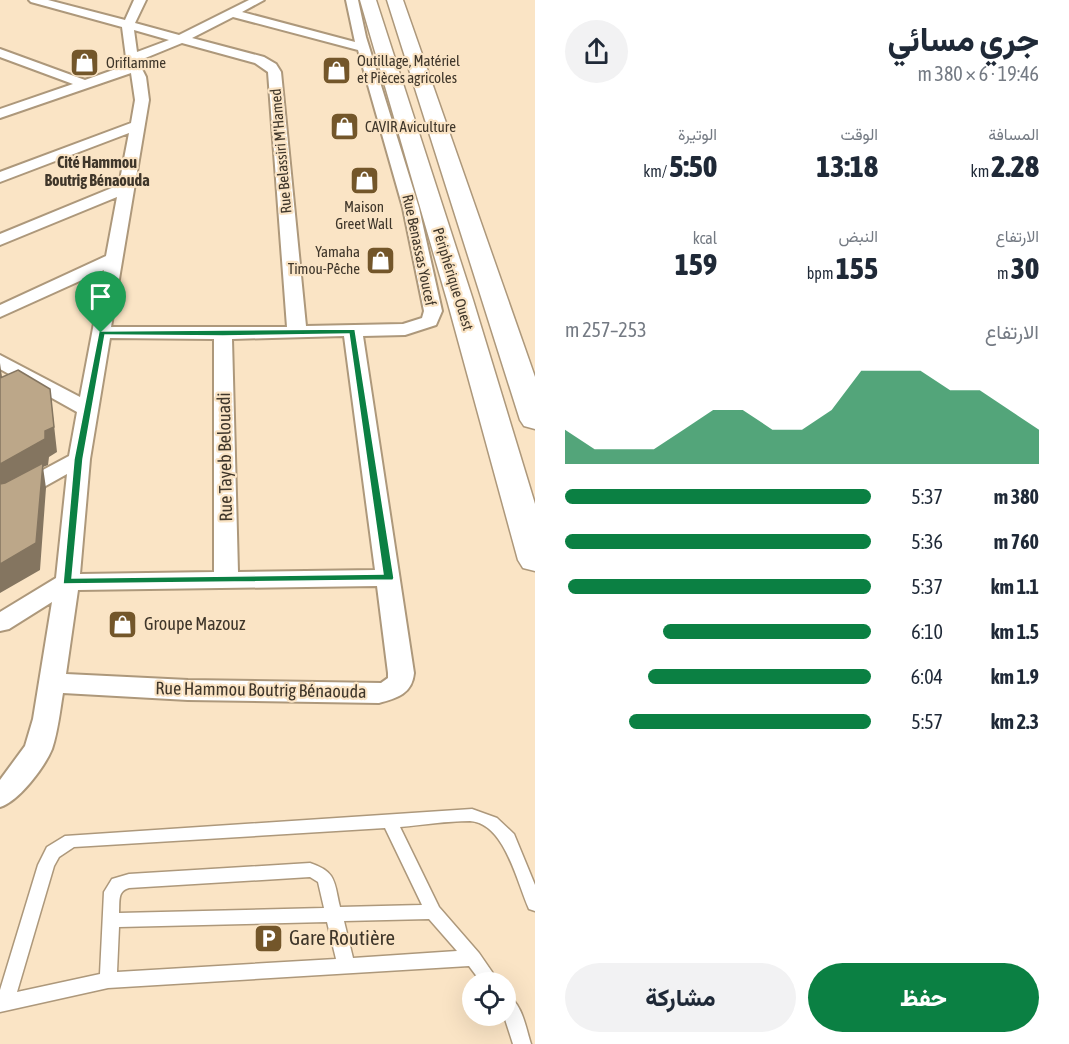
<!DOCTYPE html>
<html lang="ar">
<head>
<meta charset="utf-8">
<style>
  body { margin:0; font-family:"Asap Condensed",Vazirmatn,sans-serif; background:#f2f2f3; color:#1f2937; direction:rtl; height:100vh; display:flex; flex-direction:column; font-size:22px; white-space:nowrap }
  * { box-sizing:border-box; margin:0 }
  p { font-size:20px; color:#747a83 }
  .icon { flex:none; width:33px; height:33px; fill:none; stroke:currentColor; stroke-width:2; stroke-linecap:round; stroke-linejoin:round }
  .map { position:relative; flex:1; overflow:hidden; direction:ltr }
  .drawer { display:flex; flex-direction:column; background:#fff; width:534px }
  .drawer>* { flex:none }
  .tools { position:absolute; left:462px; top:972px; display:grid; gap:12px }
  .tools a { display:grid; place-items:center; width:54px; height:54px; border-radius:50%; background:#fff; box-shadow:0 6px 24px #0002; font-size:30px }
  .pin { position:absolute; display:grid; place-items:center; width:51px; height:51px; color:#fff; margin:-62px -26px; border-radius:50% 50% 50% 0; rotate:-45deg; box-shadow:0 0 6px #0007 }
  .pin .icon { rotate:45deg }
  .round { display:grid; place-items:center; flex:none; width:63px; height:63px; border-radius:32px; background:#f2f2f3 }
  .headline { display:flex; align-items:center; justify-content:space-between; height:102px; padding:0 30px }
  h1 { font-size:33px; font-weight:800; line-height:45px }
  .stats { display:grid; grid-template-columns:repeat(3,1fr); gap:9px; height:102px; padding:6px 30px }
  .stats div { display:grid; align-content:center }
  .stats b { font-size:30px; font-weight:800 }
  .stats small { font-size:16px; font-weight:400 }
  .stats p { font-size:16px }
  .chart { height:168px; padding:12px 30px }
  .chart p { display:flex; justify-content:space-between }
  .chart svg { width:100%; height:108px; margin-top:6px; fill:#0b8043; opacity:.7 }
  .action { display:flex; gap:12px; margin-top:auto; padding:12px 30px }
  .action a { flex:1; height:69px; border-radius:36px; background:#0b8043; color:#fff; font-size:24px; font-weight:800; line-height:69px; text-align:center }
  .action a+a { background:#f2f2f3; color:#1f2937 }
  ul { padding:0 30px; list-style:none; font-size:20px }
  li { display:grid; grid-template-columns:96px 72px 1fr; align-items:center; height:45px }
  li i { height:15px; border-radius:8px; background:#0b8043 }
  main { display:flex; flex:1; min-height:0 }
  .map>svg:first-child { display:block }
</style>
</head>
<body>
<main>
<section class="drawer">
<div class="headline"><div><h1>جري مسائي</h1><p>19:46 · 6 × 380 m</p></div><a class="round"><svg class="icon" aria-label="share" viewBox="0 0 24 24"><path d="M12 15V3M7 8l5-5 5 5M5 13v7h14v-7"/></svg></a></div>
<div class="stats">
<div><p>المسافة</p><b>2.28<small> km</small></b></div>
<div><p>الوقت</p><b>13:18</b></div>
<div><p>الوتيرة</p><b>5:50<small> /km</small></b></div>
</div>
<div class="stats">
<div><p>الارتفاع</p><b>30<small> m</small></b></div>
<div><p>النبض</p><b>155<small> bpm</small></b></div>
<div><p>kcal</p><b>159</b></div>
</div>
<div class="chart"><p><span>الارتفاع</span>253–257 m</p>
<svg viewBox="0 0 160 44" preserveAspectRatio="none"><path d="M0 44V30L10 38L20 38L30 38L40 30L50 22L60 22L70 30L80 30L90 22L100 6L110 6L120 6L130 14L140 14L150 22L160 30V44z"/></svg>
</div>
<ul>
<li><b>380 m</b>5:37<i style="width:100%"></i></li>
<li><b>760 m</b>5:36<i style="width:100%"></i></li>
<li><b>1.1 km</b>5:37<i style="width:99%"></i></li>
<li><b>1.5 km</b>6:10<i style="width:68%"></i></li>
<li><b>1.9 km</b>6:04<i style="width:73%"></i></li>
<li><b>2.3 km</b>5:57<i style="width:79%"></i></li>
</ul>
<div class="action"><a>حفظ</a><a>مشاركة</a></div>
</section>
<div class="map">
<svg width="535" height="1044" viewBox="0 0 535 1044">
  <rect width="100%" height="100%" fill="#fae4c5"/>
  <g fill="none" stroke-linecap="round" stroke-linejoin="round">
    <defs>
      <path id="service" d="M472,809L497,818L514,834L535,885V911L529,909C517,883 505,823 470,821C447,821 423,825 400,827L439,907L479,953L499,982H481L469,966L108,988L0,1012V990L38,865L47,847L65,836ZM385,828L422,905L340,907C334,882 337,872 310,863L129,874L112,879L104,892L100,974L17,992L54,866L59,857L74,847ZM310,877L318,882L324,908L119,913C120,902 117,891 129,888ZM429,919L457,951L353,958L344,921ZM327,922L336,959L117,972L119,927Z
        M506,995C522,1001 526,1029 531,1044H513L504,1016H506Z"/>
      <path id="minor" d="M29,0H48L125,20L134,0H146L135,23L179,35L249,0H264L242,12L355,42L346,0H358L366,37L419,208L442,311L436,325L405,335L363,336L414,673C412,694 397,698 379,703L188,700L63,693C60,711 58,731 52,749C44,768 19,801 0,807V780L25,746L33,719L52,602L9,629L0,631V612L56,578L67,474L8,507L0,509V493L69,456L77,412L0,369V355L80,397L104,270L0,317V305L106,256L117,197L0,245V234L119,185L129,133L0,182V172L131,123L135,100L131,73L0,118V109L73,84L0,57V49L85,80L127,65L122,27L31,2ZM233,17L358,50L403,208L424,311L422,318L403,324L306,326L281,72L276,64L264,57L192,38ZM134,30L169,40L137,52ZM182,43L255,63L268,72L287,327H111L149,100L146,77L138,61ZM344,336L375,570L238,572L232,339ZM110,338L214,339V572L80,574L90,459ZM377,586L388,673V678L381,683L188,680L66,674L78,590Z"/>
      <path id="trunk" d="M360,0H376L473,300L535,504V571L523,568L518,560L447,300Z
        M387,0H403L535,377V429L524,426L520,420Z"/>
    </defs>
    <use href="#service" stroke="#ad987b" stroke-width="3"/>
    <use href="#minor" stroke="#ad987b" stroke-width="4"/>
    <use href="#trunk" stroke="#ad987b" stroke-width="3"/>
    <use href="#service" fill="#fff" fill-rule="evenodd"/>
    <use href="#minor" fill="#fff" fill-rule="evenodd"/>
    <use href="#trunk" fill="#fff" fill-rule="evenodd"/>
  </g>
  <path fill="#847560" d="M0,363L3,384L0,386Z
    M50,389L57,452L49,457L48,465L43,467L46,488L40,570L0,593V464Z"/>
  <path fill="#bca789" stroke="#847560" stroke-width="1.5" d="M18,370L50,389L54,427L45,431V439L0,464V378Z
    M43,463L36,543L0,564V484L5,483Z"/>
  <path fill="#0b8043" stroke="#fff" stroke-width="1.5" fill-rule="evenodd" d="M355,329L394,578L393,580L63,584L74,459L99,331ZM349,334L383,574L72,578L83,459L105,335L223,336Z"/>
  <defs>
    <symbol id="shop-square" viewBox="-11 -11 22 22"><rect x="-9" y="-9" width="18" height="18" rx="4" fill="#73562a" stroke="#fae4c5"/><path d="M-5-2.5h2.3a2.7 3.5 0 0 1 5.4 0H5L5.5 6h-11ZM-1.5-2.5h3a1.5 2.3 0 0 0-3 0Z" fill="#fff"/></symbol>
    <symbol id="parking-square" viewBox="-11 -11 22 22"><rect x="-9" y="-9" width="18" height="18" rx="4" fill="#73562a" stroke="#fae4c5"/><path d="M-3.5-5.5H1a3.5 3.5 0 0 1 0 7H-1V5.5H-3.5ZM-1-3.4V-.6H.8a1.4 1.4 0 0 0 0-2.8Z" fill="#fff"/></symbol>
  </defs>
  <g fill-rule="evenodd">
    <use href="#shop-square" x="68" y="46" width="33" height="33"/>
    <use href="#shop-square" x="320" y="54" width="33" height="33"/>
    <use href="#shop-square" x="328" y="110" width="33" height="33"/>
    <use href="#shop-square" x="348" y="164" width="33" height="33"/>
    <use href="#shop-square" x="364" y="244" width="33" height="33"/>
    <use href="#shop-square" x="106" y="608" width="33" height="33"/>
    <use href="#parking-square" x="252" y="922" width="33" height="33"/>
  </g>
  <g text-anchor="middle" stroke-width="4.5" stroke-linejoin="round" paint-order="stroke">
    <g font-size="15" fill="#3f362a" stroke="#fae4c5" text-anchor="start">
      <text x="357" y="66">Outillage, Matériel<tspan x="357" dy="17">et Pièces agricoles</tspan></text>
      <text x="106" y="68">Oriflamme</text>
      <text x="365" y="132">CAVIR Aviculture</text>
      <text x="364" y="212" text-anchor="middle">Maison<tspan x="364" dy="17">Greet Wall</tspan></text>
      <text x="360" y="257" text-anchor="end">Yamaha<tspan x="360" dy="17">Timou-Pêche</tspan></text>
    </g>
    <g font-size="15" fill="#3f362a" stroke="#fae4c5">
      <text transform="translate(281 151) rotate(-95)" y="5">Rue Belassiri M'Hamed</text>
      <text transform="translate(419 250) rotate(78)" y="5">Rue Benassas Youcef</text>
      <text transform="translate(453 279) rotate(73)" y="5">Périphérique Ouest</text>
    </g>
    <g font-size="16" font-weight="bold" fill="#3f362a" stroke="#fae4c5">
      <text x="97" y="168">Cité Hammou<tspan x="97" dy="18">Boutrig Bénaouda</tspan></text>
    </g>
    <g font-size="18" fill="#3f362a" stroke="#fae4c5">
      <text transform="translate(225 457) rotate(-91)" y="6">Rue Tayeb Belouadi</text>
      <text transform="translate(261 690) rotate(1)" y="6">Rue Hammou Boutrig Bénaouda</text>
    </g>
    <g font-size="18" fill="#3f362a" stroke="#fae4c5" text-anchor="start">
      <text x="144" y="630">Groupe Mazouz</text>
    </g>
    <g font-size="21" fill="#3f362a" stroke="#fae4c5" text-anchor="start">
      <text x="289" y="945">Gare Routière</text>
    </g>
  </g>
</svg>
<div class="tools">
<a><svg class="icon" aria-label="locate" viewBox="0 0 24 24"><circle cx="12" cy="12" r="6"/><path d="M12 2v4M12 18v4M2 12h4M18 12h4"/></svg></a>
</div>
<div class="pin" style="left:101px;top:333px;background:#1e9e55"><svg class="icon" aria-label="arrive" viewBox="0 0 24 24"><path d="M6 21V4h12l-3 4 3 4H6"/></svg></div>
</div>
</main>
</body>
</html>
